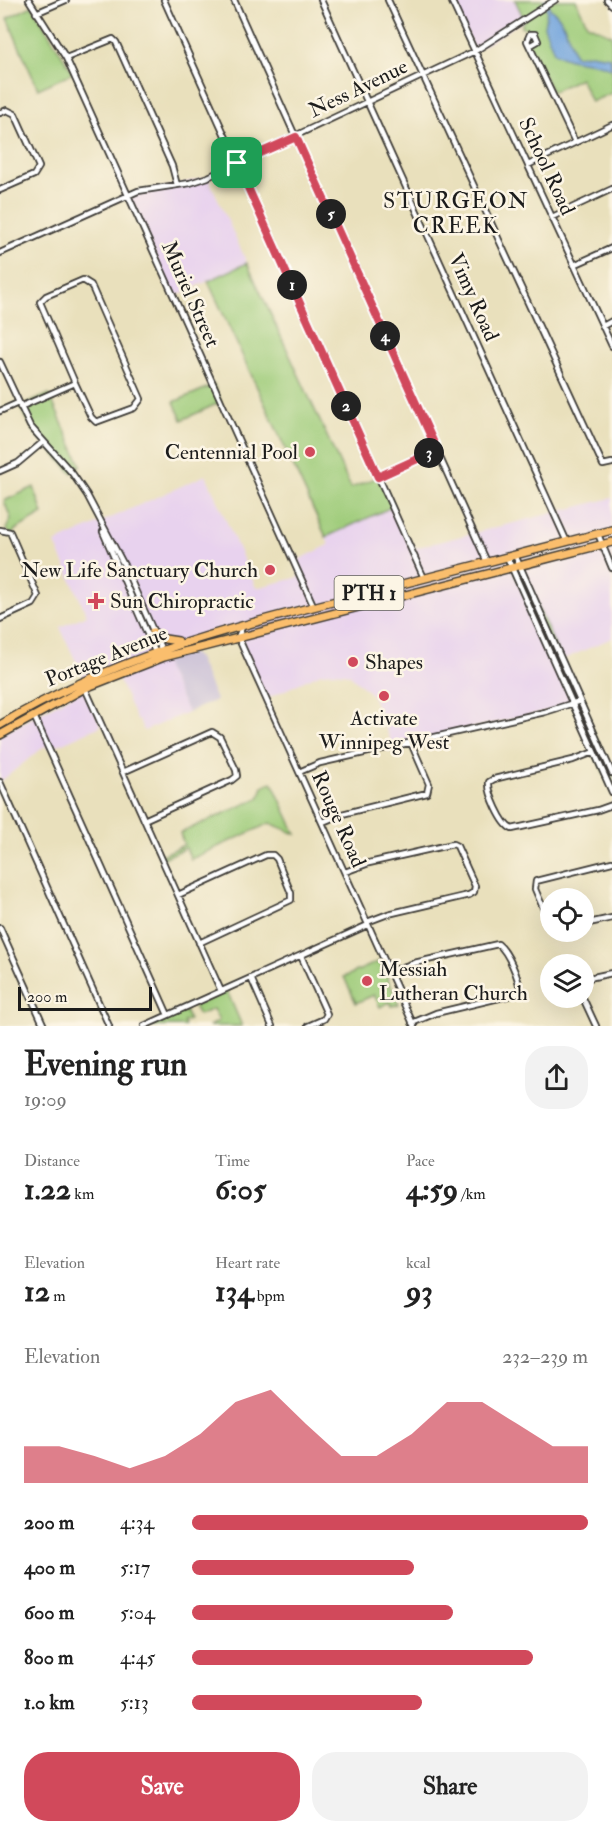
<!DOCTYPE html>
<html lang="en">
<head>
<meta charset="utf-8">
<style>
  body { margin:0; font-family:"IM FELL Double Pica",serif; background:#f2f2f2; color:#222; height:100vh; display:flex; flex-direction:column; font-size:22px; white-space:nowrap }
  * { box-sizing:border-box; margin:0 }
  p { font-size:20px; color:#767676 }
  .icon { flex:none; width:33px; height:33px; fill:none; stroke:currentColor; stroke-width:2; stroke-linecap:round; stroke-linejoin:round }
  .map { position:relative; height:1026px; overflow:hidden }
  .side { display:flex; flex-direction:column; background:#fff; flex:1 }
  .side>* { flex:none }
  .buttons { position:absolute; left:540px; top:888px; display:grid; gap:12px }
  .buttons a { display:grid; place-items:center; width:54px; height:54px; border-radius:50%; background:#fff; box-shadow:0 6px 24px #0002; font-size:30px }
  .scale { position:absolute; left:18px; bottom:15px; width:134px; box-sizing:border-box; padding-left:6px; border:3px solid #1c1c1c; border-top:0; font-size:16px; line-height:21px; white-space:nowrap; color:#1c1c1c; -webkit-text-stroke:4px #fcf5e5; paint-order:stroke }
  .pin { position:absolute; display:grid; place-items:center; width:51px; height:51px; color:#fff; margin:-26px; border-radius:12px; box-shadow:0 3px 9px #0006 }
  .km { position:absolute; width:30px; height:30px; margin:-15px; border-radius:50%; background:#222; color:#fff; font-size:16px; line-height:30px; text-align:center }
  .round { display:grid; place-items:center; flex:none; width:63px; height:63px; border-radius:24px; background:#f2f2f2 }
  .headline { display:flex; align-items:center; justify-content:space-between; height:102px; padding:0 24px }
  h1 { font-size:33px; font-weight:800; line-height:45px }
  .stats { display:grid; grid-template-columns:repeat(3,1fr); gap:9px; height:102px; padding:6px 24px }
  .stats div { display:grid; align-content:center }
  .stats b { font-size:30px; font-weight:800 }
  .stats small { font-size:16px; font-weight:400 }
  .stats p { font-size:16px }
  .chart { height:168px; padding:12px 24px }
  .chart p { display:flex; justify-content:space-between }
  .chart svg { width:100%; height:108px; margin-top:6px; fill:#d1495b; opacity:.7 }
  .action { display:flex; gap:12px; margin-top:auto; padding:12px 24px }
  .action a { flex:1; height:69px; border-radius:24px; background:#d1495b; color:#fff; font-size:24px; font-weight:800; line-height:69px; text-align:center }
  .action a+a { background:#f2f2f2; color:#222 }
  ul { padding:0 24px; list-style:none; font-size:20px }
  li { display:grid; grid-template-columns:96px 72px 1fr; align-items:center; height:45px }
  li i { height:15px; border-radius:8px; background:#d1495b }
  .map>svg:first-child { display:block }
</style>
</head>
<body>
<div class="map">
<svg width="612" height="1026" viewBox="0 0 612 1026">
  <rect width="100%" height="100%" fill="#fcf5e5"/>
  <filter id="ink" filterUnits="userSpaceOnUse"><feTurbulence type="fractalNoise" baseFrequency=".0167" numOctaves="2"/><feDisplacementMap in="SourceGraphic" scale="12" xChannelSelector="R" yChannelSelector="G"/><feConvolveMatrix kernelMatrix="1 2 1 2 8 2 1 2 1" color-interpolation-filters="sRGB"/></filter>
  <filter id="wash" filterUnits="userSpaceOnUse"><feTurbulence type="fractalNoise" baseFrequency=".008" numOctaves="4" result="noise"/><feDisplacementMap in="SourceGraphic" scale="24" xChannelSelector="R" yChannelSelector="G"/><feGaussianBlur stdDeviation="1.35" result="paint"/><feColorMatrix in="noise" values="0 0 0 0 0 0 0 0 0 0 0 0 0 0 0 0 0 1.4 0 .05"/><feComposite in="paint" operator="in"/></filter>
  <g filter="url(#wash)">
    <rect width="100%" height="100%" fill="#e9e0bc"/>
    <path fill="#e8d2ee" d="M451,0H515L524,20L475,51Z
      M208,177L247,263L174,297L128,196Z
      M206,475L256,588L300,577L294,562L329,545L326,537L392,507L411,549L612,498V638L562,660L512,567L573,703L555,709L393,746L372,695L349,674L334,672L321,673L266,699L238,637L242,626L84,679L60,627L87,615L55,543Z
      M164,658L166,668L188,712L144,731L139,720L137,721L117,676Z
      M85,688L101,726L49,749L46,745L0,782V735Z"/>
    <path fill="#c9bfd7" d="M189,651L198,658L216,700L188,712L166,668L164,657Z"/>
    <path fill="#9fcc7a" stroke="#5e744b" stroke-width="1.5" d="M515,0H576L587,24L612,35V93L591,102L580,78L552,92L529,44L527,28L521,27L524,19Z
      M32,6L73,73L38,89L7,18Z
      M247,263L351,488L378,477L392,507L326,537L208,281Z
      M214,385L221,402L182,420L174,402Z
      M49,394L81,465L72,473L35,433L20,407Z
      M34,487L43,514L15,530L12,536L6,529L11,519L4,501Z
      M519,565L560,657L553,660L512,567Z
      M580,701L612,773V792L573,703Z
      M272,782L296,834L270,823L191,859L186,848L161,859L160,856L184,845L180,833L259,798L263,787Z
      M380,961L399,1004L392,1006L390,1002L380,1007L374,995L356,1003L344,977Z
      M227,991L242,1026H209L219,1021L213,1009L199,1015L194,1006Z
      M185,1010L189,1020L184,1022L185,1026H149Z"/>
    <path fill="#72a4dd" stroke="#47607c" stroke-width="1.5" d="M544,0H548L550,9C564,16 569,39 574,53L577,56L590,54L610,57L612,69C592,58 573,65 554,52L544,26L547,11Z"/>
  </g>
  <g filter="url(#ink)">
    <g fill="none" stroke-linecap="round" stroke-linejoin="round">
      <defs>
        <path id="minor" d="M29,0L66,58L314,607
          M164,0L424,578
          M234,0L487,562
          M321,0L567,542
          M388,0L603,465L612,463
          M451,0L612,346
          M607,0L612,5
          M36,13L66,0
          M531,45L538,41L535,34H530L527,41L575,142
          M66,58L113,39L116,42L172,166L177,185
          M0,113L7,110L15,114L39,167L34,175L0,190
          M528,165L612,125
          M552,217L612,189
          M0,253L138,191L190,183L208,177L475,51L555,0
          M574,265L612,248
          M603,326L612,321
          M0,362L30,426L72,473L87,495L125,567L163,653
          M20,407L75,383L40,302L46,296L83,280L91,285L141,399L134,408L96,422L91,417L75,383
          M0,411L18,403
          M0,471L18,463L43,442
          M378,477L437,450
          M0,530L10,532L38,596L33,604L0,619
          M103,532L156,654
          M598,534L612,568
          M515,555L612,773
          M507,557L612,792
          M243,625L238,637L414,1026
          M85,688L221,991
          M34,716L168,1015
          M594,752L573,760L494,779L489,782C488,793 502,825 512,829L598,810L612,805
          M123,772L212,732L220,737L236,770L237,776L232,780L144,820
          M299,772L320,763L545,712L580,701
          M0,782L109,1026
          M323,822L342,814L427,793L429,784L411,743
          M345,872L369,863L453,844L457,846L475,886L474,892L469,895L388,914L367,922
          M178,895L266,855H273L277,859L291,893V900L199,943
          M550,924L535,889L536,881L612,862
          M584,924L612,918
          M0,928L44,1026
          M301,956L327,1014L324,1019L308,1026
          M389,972L414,963L498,944C508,952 519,978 520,991L516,994L436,1013L412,1023
          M251,978L272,1026
          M584,979L612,973
          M583,998L596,1026
          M144,1026L368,925"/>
        <path id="highway" d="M153,632L165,639L178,641
          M0,725C110,659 221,630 344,599C433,576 523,553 612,530
          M0,735L85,688L164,657L612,542"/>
      </defs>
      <use href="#minor" stroke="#3b3934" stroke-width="8"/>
      <use href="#highway" stroke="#3b3934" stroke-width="10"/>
      <use href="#minor" stroke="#fff" stroke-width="4.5"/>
      <use href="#highway" stroke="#fabe6d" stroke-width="7"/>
    </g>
  </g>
  <g fill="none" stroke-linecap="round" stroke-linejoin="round" filter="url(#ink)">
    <defs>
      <path id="route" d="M296,137L437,450L378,477L237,163Z"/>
    </defs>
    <use href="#route" stroke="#fff" stroke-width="12"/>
    <use href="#route" stroke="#d1495b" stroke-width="8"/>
  </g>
  <g fill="#d1495b" stroke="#fcf5e5" stroke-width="2">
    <circle cx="310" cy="452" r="6"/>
    <circle cx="270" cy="570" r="6"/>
    <path d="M93 592h6v6h6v6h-6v6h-6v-6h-6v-6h6z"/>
    <circle cx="353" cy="662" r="6"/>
    <circle cx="384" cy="696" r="6"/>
    <circle cx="367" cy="981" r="6"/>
  </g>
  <g text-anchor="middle" stroke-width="5" stroke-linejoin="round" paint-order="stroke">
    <rect fill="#fcf5e5" stroke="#5f5d58" stroke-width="1.5" x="334.5" y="576" width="69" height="34" rx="4.5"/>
    <g font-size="20" font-weight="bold" fill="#1c1c1c">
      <text x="369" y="600">PTH 1</text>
    </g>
    <g font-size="21" fill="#1c1c1c" stroke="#fcf5e5">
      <text transform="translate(358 88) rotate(-26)" y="7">Ness Avenue</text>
      <text transform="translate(547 166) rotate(65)" y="7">School Road</text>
      <text transform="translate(191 294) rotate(66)" y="7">Muriel Street</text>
      <text transform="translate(474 297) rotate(66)" y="7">Vimy Road</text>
      <text transform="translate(106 656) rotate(-22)" y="7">Portage Avenue</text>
      <text transform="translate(339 819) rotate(66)" y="7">Rouge Road</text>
    </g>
    <g font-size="21" fill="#1c1c1c" stroke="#fcf5e5" text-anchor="start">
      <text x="298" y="459" text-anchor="end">Centennial Pool</text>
      <text x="258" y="577" text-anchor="end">New Life Sanctuary Church</text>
      <text x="110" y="608">Sun Chiropractic</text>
      <text x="365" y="669">Shapes</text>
      <text x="384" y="725" text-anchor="middle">Activate<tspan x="384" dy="24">Winnipeg West</tspan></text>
      <text x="379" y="976">Messiah<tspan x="379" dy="24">Lutheran Church</tspan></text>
    </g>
    <g font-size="22" letter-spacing="1.5" fill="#1c1c1c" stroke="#fcf5e5">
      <text x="456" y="208">STURGEON<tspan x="456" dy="25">CREEK</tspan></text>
    </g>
  </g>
</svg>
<div class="buttons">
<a><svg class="icon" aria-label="locate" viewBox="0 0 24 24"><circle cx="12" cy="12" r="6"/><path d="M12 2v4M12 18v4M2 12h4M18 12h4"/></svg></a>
<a><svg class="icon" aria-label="layers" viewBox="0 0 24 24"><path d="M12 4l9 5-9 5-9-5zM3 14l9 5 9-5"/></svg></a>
</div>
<div class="scale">200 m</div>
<div class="pin" style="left:237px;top:163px;background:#1e9e55"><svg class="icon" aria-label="arrive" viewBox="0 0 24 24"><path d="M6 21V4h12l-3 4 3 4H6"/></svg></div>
<b class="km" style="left:292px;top:285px">1</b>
<b class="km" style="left:346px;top:406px">2</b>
<b class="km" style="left:429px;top:453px">3</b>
<b class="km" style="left:385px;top:336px">4</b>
<b class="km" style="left:331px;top:214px">5</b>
</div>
<section class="side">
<div class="headline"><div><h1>Evening run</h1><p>19:09</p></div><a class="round"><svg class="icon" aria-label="share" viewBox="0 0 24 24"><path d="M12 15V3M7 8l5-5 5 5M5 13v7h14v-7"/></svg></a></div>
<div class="stats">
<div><p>Distance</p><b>1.22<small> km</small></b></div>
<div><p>Time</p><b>6:05</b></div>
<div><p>Pace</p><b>4:59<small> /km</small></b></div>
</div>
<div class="stats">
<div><p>Elevation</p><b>12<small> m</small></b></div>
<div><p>Heart rate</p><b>134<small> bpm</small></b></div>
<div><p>kcal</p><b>93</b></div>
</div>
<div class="chart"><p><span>Elevation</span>232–239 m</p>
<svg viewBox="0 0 160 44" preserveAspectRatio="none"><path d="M0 44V29L10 29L20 33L30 38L40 33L50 24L60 11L70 6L80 20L90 33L100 33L110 24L120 11L130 11L140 20L150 29L160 29V44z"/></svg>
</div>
<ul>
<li><b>200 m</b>4:34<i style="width:100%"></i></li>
<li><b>400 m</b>5:17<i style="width:56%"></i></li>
<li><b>600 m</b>5:04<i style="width:66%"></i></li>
<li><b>800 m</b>4:45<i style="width:86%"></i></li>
<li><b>1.0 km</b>5:13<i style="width:58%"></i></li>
</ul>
<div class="action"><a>Save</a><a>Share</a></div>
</section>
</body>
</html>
